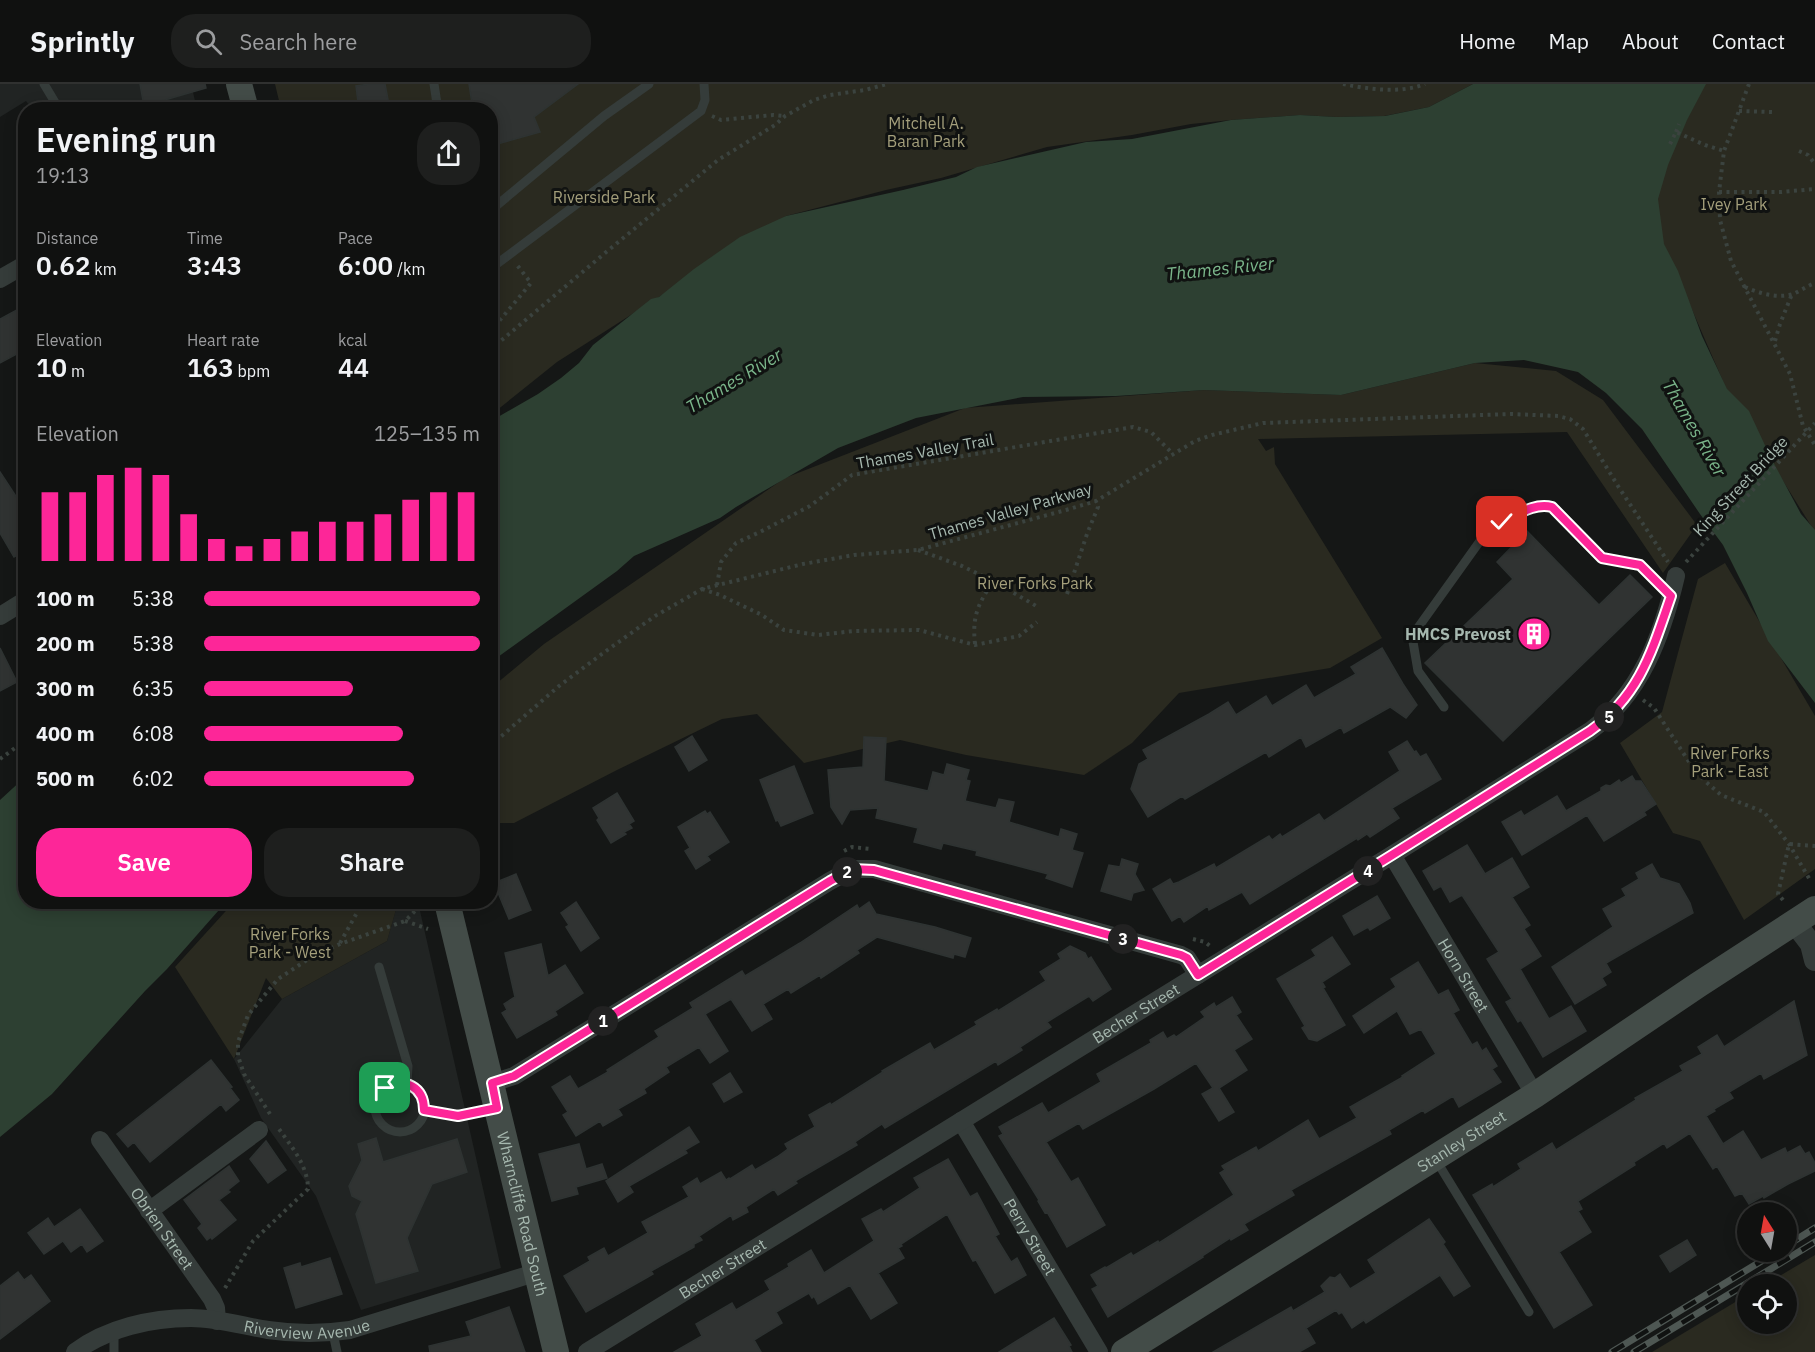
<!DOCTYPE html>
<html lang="en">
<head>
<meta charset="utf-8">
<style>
  body { margin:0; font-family:"IBM Plex Sans",sans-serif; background:#1e1f1e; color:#f1f3f6; height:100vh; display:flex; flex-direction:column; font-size:22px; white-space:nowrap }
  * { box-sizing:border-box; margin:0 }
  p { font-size:20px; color:#9c9d9f }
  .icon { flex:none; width:33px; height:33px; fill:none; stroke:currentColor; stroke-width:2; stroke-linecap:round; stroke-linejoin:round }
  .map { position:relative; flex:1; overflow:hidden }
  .sheet { position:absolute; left:18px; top:18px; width:480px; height:807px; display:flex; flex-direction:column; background:#101110; border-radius:24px; box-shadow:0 3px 15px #0003,0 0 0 2px #303130 }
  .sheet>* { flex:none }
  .needle { width:39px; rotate:349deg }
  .fabs { position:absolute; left:1737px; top:1118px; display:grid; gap:12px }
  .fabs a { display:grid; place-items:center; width:60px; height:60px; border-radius:50%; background:#101110; box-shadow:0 3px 15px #0003,0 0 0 2px #303130; font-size:30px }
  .pin { position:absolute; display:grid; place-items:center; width:51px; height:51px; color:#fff; margin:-26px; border-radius:12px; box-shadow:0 3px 9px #0006 }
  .km { position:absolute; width:30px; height:30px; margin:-15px; border-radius:50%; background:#222; color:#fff; font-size:16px; line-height:30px; text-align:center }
  .round { display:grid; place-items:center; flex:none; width:63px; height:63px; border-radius:24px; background:#1e1f1e }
  .summary { display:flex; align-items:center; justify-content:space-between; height:102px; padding:0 18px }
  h1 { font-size:33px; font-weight:600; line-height:45px }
  .figures { display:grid; grid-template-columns:repeat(3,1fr); gap:9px; height:102px; padding:6px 18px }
  .figures div { display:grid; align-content:center }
  .figures b { font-size:26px; font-weight:600 }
  .figures small { font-size:16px; font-weight:400 }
  .figures p { font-size:16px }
  .chart { height:168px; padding:12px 18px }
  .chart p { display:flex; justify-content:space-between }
  .chart svg { width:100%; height:108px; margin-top:6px; stroke:#fd2698; stroke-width:6 }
  .button { display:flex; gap:12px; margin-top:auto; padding:12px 18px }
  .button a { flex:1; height:69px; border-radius:24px; background:#fd2698; color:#fff; font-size:24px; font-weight:600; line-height:69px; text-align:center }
  .button a+a { background:#1e1f1e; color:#f1f3f6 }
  ul { padding:0 18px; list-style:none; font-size:20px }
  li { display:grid; grid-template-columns:96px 72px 1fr; align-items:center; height:45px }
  li i { height:15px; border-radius:8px; background:#fd2698 }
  header { display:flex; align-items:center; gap:36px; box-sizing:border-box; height:84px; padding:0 30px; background:#101110; border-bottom:2px solid #303130 }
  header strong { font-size:28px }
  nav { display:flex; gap:33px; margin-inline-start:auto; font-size:21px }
  .search { width:420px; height:54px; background:#1e1f1e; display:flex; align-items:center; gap:15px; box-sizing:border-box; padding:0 21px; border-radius:24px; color:#9c9d9f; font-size:22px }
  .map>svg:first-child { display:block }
</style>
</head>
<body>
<header>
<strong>Sprintly</strong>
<div class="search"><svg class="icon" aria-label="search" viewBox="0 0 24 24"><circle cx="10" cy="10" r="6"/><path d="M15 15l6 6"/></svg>Search here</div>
<nav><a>Home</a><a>Map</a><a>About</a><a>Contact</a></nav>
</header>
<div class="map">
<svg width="1815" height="1268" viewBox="0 0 1815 1268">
  <rect width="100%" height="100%" fill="#151716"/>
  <path fill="#212423" d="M0,0H191L197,25H32L26,17L0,33Z
    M408,818H418L501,1184L361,1226L316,1112L261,1034L234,975L282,915L387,857L397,822Z"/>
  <path fill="#2a2a20" d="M275,0H1473L1429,23L1384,32L1336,33L1300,31L1231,36L1191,40L1132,51L1047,63L941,94L886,106L786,132L557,278L491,331L490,26L281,25Z
    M1705,0H1815V448L1729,311L1645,117Z
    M1475,279L1556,287L1603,316L1697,441L1663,489L1567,348L1258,355L1266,367L1274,363L1275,380L1382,554L1330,584L1179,609L1132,659L1084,691L966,671L900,656L804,679L757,630L722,635L617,686L514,739H498L491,742L490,605L544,560L785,394L965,324L1204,306L1341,311Z
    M1725,479L1815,632V785L1744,836L1700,757L1673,749L1620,659L1662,628L1698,495Z
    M234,818H408L397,822L387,857L282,915L266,894L234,975L175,883Z
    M1815,1171V1268H1652L1747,1211L1748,1239H1786V1200H1766Z"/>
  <path fill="#2d4032" d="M1473,0H1706L1687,36L1668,81L1658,115L1664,160L1678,187L1702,252L1727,305L1749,327L1770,372L1801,430L1815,446V619L1768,557L1747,509L1723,461L1700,430L1642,345L1606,309L1578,288L1524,276L1475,279L1341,311L1204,306L1116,312L1023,313L916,334L838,364L736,423L720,434L634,472L617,487L491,578V337L538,310L561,294L579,279L593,261L651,215L659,213L694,185L740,153L786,132L903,106L956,93L977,83L1086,58L1132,55L1231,36L1300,31L1336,33L1385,32L1429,23Z
    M25,693L26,818H226L167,885L145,907L52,1010L0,1053V716Z"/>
  <path fill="#303332" stroke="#2e3332" stroke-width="1.5" d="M140,0H205L206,4L144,22Z
    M369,0H385L390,26H359L356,2Z
    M469,0H578L534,33L540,48L490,62V26H473Z
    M26,221V265L0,279V235Z
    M0,388L19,417L26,413V466L14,473L0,449Z
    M1527,447L1599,521L1630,491L1652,513L1503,657L1425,579L1513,495L1497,478Z
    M0,564L17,598L0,607Z
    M1382,564L1403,600L1417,621L1406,634L1390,623L1344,649L1341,643L1306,663L1301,653L1269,673L1266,668L1185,715L1182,712L1148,733L1131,705L1139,680L1148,675L1143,666L1209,630L1228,618L1236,631L1266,612L1272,622L1306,601L1314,614L1356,590L1351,583Z
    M692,652L707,676L689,687L675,663Z
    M864,653L886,654L884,697L928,707L933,688L944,691L947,680L969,686L966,696L970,697L965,717L996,724L999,715L1014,718L1009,738L1059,753L1061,745L1077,750L1072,766L1083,769L1072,803L1046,794L1048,790L976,771L977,767L943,759L941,765L914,758L918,744L876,734L878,724L850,726L842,740L831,723L828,686L863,683Z
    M1407,657L1414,668L1416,667L1420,673L1426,670L1441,695L1392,724L1399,734L1370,753L1367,750L1358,756L1357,754L1250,820L1242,808L1209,826L1208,822L1184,838L1180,832L1172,837L1153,805L1170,795L1173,800L1179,798L1214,780L1216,784L1269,752L1272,756L1280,750L1282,753L1319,730L1324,737L1400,687L1389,668Z
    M794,682L813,729L781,742L778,736L776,737L760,696Z
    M1632,692L1635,697H1641L1656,720L1644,728L1646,731L1604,757L1587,731L1522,771L1502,738L1521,727L1524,732L1557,712L1566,727L1601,707V704L1606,701L1610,702L1619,696L1621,699Z
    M617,709L634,737L629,740L632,744L624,748L626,750L611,759L597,736L599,734L593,724Z
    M705,727L707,730L710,728L729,758L707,772L710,776L696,785L685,767L690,764L678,743Z
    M1467,761L1485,790L1512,774L1529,803L1512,813L1530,841L1524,845L1541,872L1520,885L1549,935L1571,922L1586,947L1543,973L1521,936L1518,938L1506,918L1512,915L1487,875L1499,868L1462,811L1450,818L1441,802L1434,806L1423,787Z
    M1122,775L1138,780L1135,790L1144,806L1133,809L1131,816L1101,807L1109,781L1120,783Z
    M1652,780L1660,794L1679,800L1690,819L1693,829L1606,879L1611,888L1602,894L1606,901L1575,920L1552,883L1613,843L1603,825L1626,812L1622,805L1639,795L1636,789Z
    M516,790L531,826L509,835L494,799Z
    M1377,812L1390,834L1370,846L1368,843L1354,851L1343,832Z
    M576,818L599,854L581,867L566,843L569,841L561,829Z
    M869,818L876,830L935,843L971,854L965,873L954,870L953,874L877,853L857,866L859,869L821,894L820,891L791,909L788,905L763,920L772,935L752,947L731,915L705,930L728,967L710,979L699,963L666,983L669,988L644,1005L646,1009L618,1025L622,1031L603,1042L600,1037L576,1052L563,1031L568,1028L552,1003L570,992L578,1005L608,988L607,986L659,953L655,947L693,924L690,919L742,887L745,892L800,859L857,821L859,825Z
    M1332,853L1350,880L1322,898L1325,903L1323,904L1345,941L1317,957L1309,955L1302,944L1305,942L1277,895L1316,872L1312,866Z
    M541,860L548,892L565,881L583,909L555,927L557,931L517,954L502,929L507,926L504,920L515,913L505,869Z
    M1070,862L1085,869L1088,875L1091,873L1111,905L1093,917L1089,912L1047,938L1051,943L1020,963L1022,966L998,981L996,977L885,1044L882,1040L855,1058L857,1061L795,1097L797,1099L778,1111L774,1105L746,1123L748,1128L733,1136L731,1131L699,1152L702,1156L694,1160V1163L651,1187L653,1190L646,1194L586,1228L564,1192L590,1177L588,1173L604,1164L608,1172L648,1149L642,1138L689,1113L683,1103L697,1094L700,1100L721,1088L726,1096L729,1094L730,1095L752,1081L755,1086L777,1073L788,1065L785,1060L815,1043L809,1031L830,1019L831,1021L883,988L882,987L930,959L934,966L977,941L975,938L997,925L998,927L1046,897L1040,888L1061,875L1058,870Z
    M1418,878L1438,911L1448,906L1459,926L1453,929L1472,961L1477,958L1482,967L1486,964L1497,982L1492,985L1501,998L1459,1023L1453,1012L1425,1029L1423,1026L1389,1046L1391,1050L1291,1106L1294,1111L1244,1140L1248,1146L1231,1156L1230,1154L1202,1172L1203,1173L1108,1233L1092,1205L1098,1202L1091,1191L1105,1183L1106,1184L1131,1169L1133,1172L1158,1157L1159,1159L1234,1111L1220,1089L1225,1086L1222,1082L1256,1063L1258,1067L1308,1036L1319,1055L1357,1034L1350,1023L1403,993L1402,992L1436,970L1421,945L1410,950L1397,927L1364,949L1353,932L1396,903L1391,895Z
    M1232,913L1241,928L1236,931L1252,955L1234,966L1247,986L1219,1004L1234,1028L1219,1037L1202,1010L1213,1004L1196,979L1154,1005L1083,1045L1079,1039L1046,1058L1071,1098L1078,1094L1105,1141L1067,1163L1047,1128L1045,1129L1038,1117L1039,1116L999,1052L1003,1050L999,1043L1042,1019L1048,1029L1101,998L1097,990L1151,959L1150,956L1163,948L1167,955L1174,951L1176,953L1205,933L1201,928L1214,919L1216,923Z
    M1794,917L1807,971L1764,995L1761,989L1729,1008L1733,1014L1714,1025L1715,1027L1706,1032L1723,1060L1743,1047L1761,1076L1785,1064L1787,1069L1800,1062L1805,1070L1809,1068L1815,1079V1087L1788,1100L1764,1114L1763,1112L1749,1120L1742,1109L1735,1112L1717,1082L1713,1085L1690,1049L1667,1064L1664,1059L1634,1078L1635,1081L1578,1117L1582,1125L1578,1127L1591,1148L1559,1168L1592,1221L1554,1244L1473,1111L1492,1100L1493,1103L1521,1085L1518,1080L1552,1059L1556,1066L1636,1016L1635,1014L1683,987L1680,982L1702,970L1698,963L1717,951L1724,963Z
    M211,976L232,1003L230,1004L239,1016L226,1027L221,1020L150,1078L134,1058L128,1063L117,1050Z
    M730,989L742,1008L724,1018L713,1000Z
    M689,1043L699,1058L685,1066L687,1069L629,1102L633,1108L618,1118L606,1097Z
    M376,1054L383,1078L457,1055L467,1088L432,1100L407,1154L418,1187L376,1199L356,1130L362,1117L352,1112L349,1102L362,1076L358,1060Z
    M266,1057L286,1086L268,1099L250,1075Z
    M579,1060L586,1085L602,1080L607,1094L576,1103L578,1110L552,1117L539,1070Z
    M948,1075L970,1113L977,1109L999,1150L995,1152L1011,1178L1017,1174L1026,1191L995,1209L976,1176L973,1177L947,1130L901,1160L902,1162L898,1164L904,1174L878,1189L897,1219L871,1235L850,1201L818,1220L814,1212L812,1214L809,1209L776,1228L782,1239L754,1256L761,1268H674L702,1252L696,1240L732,1219L736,1226L770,1206L765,1197L789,1183L788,1180L811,1166L824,1189L874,1157L862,1135L881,1125L883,1128L920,1104L914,1094Z
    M229,1082L239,1097L228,1106L230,1108L219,1116L236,1136L212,1155L211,1153L207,1156L198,1144L202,1140L184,1116Z
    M80,1125L103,1157L87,1168L82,1160L71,1168L63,1157L44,1170L28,1149L48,1134L54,1143Z
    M1429,1135L1445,1158L1443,1160L1470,1202L1454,1212L1440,1191L1366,1239L1364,1236L1352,1244L1342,1228L1339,1230L1336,1226L1306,1244L1315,1259L1299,1268H1213L1291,1223L1293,1227L1325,1208L1321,1202L1330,1193L1335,1194L1340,1190L1350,1205L1376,1189L1368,1176Z
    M1687,1156L1696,1171L1670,1188L1660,1172Z
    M330,1174L342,1210L296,1224L284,1184L300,1179L301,1183Z
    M18,1188L24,1196L31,1191L50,1217L0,1255V1202Z
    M509,1223L525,1268H430L429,1262L471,1252L466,1238Z
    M1054,1234L1071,1261L1069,1262L1072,1268H999Z"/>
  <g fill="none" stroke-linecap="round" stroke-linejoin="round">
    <path stroke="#3b433f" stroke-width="4" stroke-dasharray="3 4.5" stroke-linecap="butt" d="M1343,0C1368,5 1400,10 1425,0
      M1749,0L1724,67L1719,108L1720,136L1731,177L1790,290L1803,342L1815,361
      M1739,27L1772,28
      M712,32L721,36L773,31L784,32
      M1676,48L1679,40
      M1670,60L1676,48L1705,61L1724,67
      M1799,67L1808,71L1815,80
      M1719,108H1781L1815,105
      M1745,203C1759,209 1777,215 1793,210C1800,207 1807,202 1815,199
      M490,248L531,199L517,181
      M1775,257L1780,240L1792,210
      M490,266L605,169L718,76L775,41L785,32L814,16L830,11L865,6L887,0
      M918,466L962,482L993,497L1038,523
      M1686,478L1815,339
      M717,501L721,478L736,459L760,448L810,422L852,391L1133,343L1151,348L1172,369
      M702,505L720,511L762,531L784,546L818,551L854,547L919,546L975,561L1019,552L1037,538
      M1067,510L1087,450L1098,423L1096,417
      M975,560C972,531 978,521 993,497
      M1643,616L1654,624L1691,681L1705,697L1721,711L1764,728L1789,760L1810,796
      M490,662L559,602L606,567L655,532L702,505L803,480L854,471L918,466L1066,426L1096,417L1195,357L1212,351L1263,339L1511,330L1558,332L1570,335L1583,345L1618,402L1668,478
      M0,675L26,656
      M844,767L852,763L871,765
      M1783,816L1778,810L1789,760L1815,762
      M405,837L428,845
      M1193,855L1205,858L1210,862
      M340,859L363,818
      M270,1030L244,990L238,972V958L248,931L278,895L307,876L340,860L405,837L422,820
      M225,1204L253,1157L308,1105C308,1081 290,1061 277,1042"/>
    <path stroke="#353c3a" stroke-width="9" d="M44,0L56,20
      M434,0L438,26
      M490,127L604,32L649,0
      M490,185L701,27L705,16L704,0
      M1444,623L1418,587L1412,552L1480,457L1490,447L1501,438L1530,425L1540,422H1547L1556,425L1602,474L1640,481L1671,512
      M379,883L408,982L407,1000
      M375 1023a25 25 0 1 1 50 0a25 25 0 1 1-50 0Z
      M424,1026L458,1032L496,1025
      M1436,1076L1529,1228
      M333,1249L337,1268
      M114,1268V1247"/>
    <g stroke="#353c3a" stroke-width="18">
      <path d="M0,195L26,180"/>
      <path d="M0,532L26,516"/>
      <path id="s1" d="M1392,771L1535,1011"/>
      <path d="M492,999L514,992L830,797L852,785H874L1181,871L1187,874L1198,891"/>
      <path id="s2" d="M961,1037L1099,1268"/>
      <path id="s3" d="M100,1056L212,1215L216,1224L217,1237"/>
      <path d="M149,1127L259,1046"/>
      <path id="s4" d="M75,1268C107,1244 151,1234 191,1234C217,1234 243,1242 268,1246C295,1250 323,1250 350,1246L538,1188"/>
      <path id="s5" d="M587,1268L1392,771L1590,647C1641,610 1662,552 1676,492"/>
    </g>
    <path stroke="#353c3a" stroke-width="22" d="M1795,839L1811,860L1815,876"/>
    <g stroke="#434c48" stroke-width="26">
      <path d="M239,0L246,26"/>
      <path id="s6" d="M447,818L556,1268"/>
      <path id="s7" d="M1124,1268L1535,1011L1698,901L1815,825"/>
    </g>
    <defs>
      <path id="rail" d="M1786,1162L1815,1144
        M1612,1268L1778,1167
        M1634,1268L1815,1158"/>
    </defs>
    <use href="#rail" stroke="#4e5753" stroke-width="7"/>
    <use href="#rail" stroke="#101211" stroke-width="4.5" stroke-dasharray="14" stroke-linecap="butt"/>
  </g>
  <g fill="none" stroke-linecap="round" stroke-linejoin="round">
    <defs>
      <path id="route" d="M385,1004C405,993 424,1003 424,1026L458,1032L497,1024L492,999L514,992L830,797L852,785L874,786L1181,871L1187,874L1198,891L1392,771L1590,647C1640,611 1652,567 1671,512L1640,481L1602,474L1552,423C1535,418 1517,431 1502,438"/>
    </defs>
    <use href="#route" stroke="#fff" stroke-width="12"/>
    <use href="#route" stroke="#fd2698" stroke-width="8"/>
  </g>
  <defs>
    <symbol id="building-disc" viewBox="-11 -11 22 22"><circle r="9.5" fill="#fd2698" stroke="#101211"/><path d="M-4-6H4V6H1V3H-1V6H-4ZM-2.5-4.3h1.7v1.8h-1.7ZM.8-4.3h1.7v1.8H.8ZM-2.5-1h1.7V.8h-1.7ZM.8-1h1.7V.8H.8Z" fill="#fff"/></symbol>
  </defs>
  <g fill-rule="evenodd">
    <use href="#building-disc" x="1515" y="531" width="38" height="38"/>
  </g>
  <g text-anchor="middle" stroke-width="6" stroke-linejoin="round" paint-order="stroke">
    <g font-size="16" fill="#a49f7b" stroke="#101211">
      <text x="926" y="45">Mitchell A.<tspan x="926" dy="18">Baran Park</tspan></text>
      <text x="604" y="119">Riverside Park</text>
      <text x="1734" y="126">Ivey Park</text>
      <text x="1035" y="505">River Forks Park</text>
      <text x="1730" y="675">River Forks<tspan x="1730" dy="18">Park - East</tspan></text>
      <text x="290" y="856">River Forks<tspan x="290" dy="18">Park - West</tspan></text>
    </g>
    <g font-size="16" fill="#a6b8af" stroke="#101211">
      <text transform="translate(925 367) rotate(-10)" y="6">Thames Valley Trail</text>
      <text transform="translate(1740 402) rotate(-47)" y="6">King Street Bridge</text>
      <text transform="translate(1010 427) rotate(-16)" y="6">Thames Valley Parkway</text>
      <text dy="6" stroke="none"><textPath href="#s1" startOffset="140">Horn Street</textPath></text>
      <text dy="6" stroke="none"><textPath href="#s5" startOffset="645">Becher Street</textPath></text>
      <text dy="6" stroke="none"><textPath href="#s7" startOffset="398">Stanley Street</textPath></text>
      <text dy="6" stroke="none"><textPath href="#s6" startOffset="321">Wharncliffe Road South</textPath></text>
      <text dy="6" stroke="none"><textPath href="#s3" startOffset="108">Obrien Street</textPath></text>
      <text dy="6" stroke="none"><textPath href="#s2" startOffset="135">Perry Street</textPath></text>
      <text dy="6" stroke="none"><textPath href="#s5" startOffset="159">Becher Street</textPath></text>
      <text dy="6" stroke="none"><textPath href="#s4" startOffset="240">Riverview Avenue</textPath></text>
    </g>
    <g font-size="16" font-weight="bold" fill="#a6b8af" stroke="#101211" text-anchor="end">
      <text x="1511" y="556">HMCS Prevost</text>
    </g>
    <g font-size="18" font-style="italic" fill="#7ab58a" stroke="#101211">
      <text transform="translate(1220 185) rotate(-6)" y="6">Thames River</text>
      <text transform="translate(734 297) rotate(-31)" y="6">Thames River</text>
      <text transform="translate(1694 344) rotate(60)" y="6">Thames River</text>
    </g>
  </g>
</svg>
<div class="fabs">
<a><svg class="needle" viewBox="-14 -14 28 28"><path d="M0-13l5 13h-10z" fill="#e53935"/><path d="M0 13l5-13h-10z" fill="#9c9d9f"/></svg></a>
<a><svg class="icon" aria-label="locate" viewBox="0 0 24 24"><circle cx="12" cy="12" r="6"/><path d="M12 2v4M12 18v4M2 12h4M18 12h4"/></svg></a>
</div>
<div class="pin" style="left:385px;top:1004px;background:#1e9e55"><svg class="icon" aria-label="arrive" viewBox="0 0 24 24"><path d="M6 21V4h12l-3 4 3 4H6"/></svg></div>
<div class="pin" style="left:1502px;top:438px;background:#d93025"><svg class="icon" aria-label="check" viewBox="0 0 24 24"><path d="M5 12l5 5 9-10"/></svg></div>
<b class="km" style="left:603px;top:937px">1</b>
<b class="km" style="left:847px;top:788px">2</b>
<b class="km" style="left:1123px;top:855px">3</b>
<b class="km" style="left:1368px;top:787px">4</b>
<b class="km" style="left:1609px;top:633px">5</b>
<section class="sheet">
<div class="summary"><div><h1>Evening run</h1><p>19:13</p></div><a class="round"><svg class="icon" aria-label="share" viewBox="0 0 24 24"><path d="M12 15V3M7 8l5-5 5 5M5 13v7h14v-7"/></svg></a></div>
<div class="figures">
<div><p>Distance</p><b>0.62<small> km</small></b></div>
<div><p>Time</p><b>3:43</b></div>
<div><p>Pace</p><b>6:00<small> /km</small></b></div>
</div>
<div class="figures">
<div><p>Elevation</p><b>10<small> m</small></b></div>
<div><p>Heart rate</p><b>163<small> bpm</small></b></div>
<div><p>kcal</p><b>44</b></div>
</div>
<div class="chart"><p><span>Elevation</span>125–135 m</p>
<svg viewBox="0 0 160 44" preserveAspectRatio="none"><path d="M5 44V16M15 44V16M25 44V9M35 44V6M45 44V9M55 44V25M65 44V35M75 44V38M85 44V35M95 44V32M105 44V28M115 44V28M125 44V25M135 44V19M145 44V16M155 44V16"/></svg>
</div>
<ul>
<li><b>100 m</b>5:38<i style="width:100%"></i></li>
<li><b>200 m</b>5:38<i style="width:100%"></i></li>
<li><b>300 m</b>6:35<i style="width:54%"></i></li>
<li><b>400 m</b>6:08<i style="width:72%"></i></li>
<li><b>500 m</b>6:02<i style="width:76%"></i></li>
</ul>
<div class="button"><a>Save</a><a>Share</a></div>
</section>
</div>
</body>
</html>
